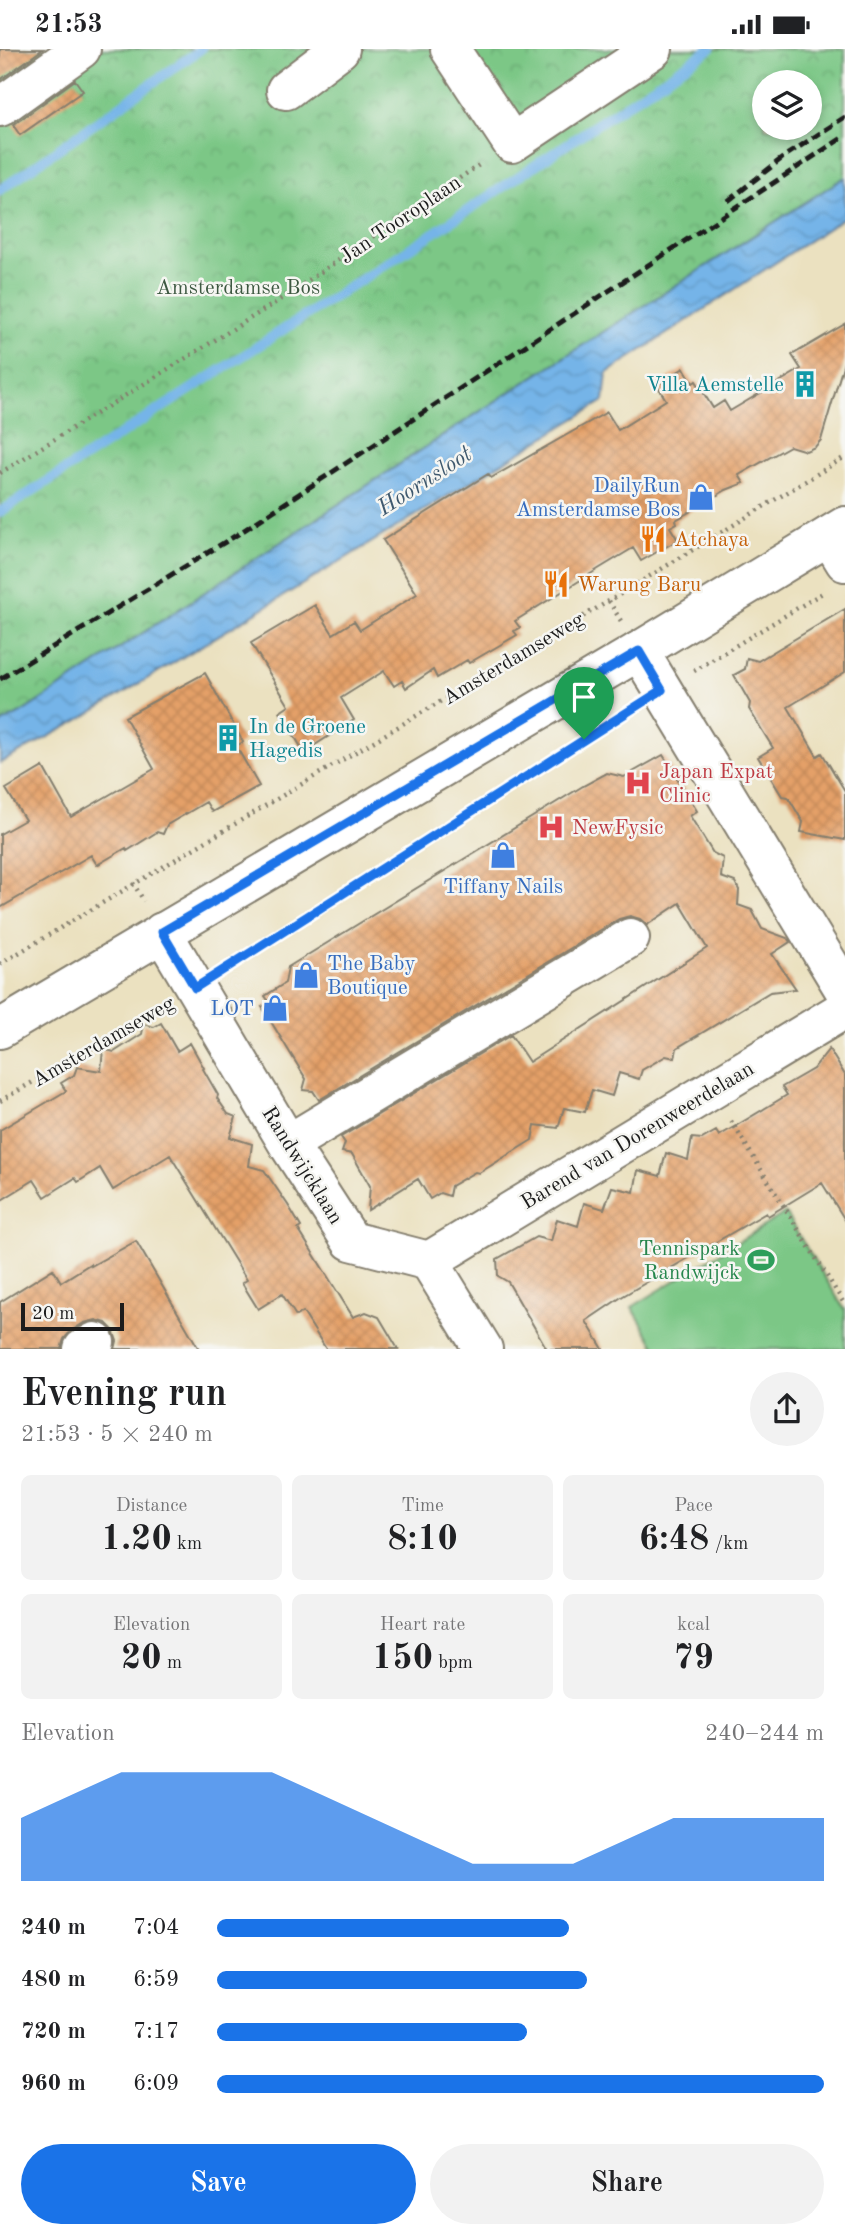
<!DOCTYPE html>
<html lang="en">
<head>
<meta charset="utf-8">
<style>
  body { margin:0; font-family:"Old Standard TT",serif; background:#f2f2f2; color:#202124; height:100vh; display:flex; flex-direction:column; font-size:26px; white-space:nowrap }
  * { box-sizing:border-box; margin:0 }
  p { font-size:23px; color:#757577 }
  .icon { flex:none; width:38px; height:38px; fill:none; stroke:currentColor; stroke-width:2; stroke-linecap:round; stroke-linejoin:round }
  .map { position:relative; height:1300px; overflow:hidden }
  .sheet { display:flex; flex-direction:column; background:#fff; flex:1 }
  .sheet>* { flex:none }
  .controls { position:absolute; left:752px; top:21px; display:grid; gap:14px }
  .controls a { display:grid; place-items:center; width:70px; height:70px; border-radius:50%; background:#fff; box-shadow:0 4px 10px #0003; font-size:35px }
  .scale { position:absolute; left:21px; bottom:18px; width:103px; box-sizing:border-box; padding-left:7px; border:4px solid #1c1c1c; border-top:0; font-size:19px; line-height:24px; white-space:nowrap; color:#1c1c1c; -webkit-text-stroke:5px #f6f6f2; paint-order:stroke }
  .pin { position:absolute; display:grid; place-items:center; width:60px; height:60px; color:#fff; margin:-72px -30px; border-radius:50% 50% 50% 0; rotate:-45deg; box-shadow:0 0 7px #0007 }
  .pin .icon { rotate:45deg }
  .round { display:grid; place-items:center; flex:none; width:74px; height:74px; border-radius:37px; background:#f2f2f2 }
  .head { display:flex; align-items:center; justify-content:space-between; height:119px; padding:0 21px }
  h1 { font-size:38px; font-weight:800; line-height:52px }
  .stats { display:grid; grid-template-columns:repeat(3,1fr); gap:10px; height:119px; padding:7px 21px }
  .stats div { display:grid; align-content:center; border-radius:10px; background:#f2f2f2; text-align:center }
  .stats b { font-size:35px; font-weight:800 }
  .stats small { font-size:19px; font-weight:400 }
  .stats p { font-size:19px }
  .chart { height:196px; padding:14px 21px }
  .chart p { display:flex; justify-content:space-between }
  .chart svg { width:100%; height:126px; margin-top:7px; fill:#1a73e8; opacity:.7 }
  .button { display:flex; gap:14px; margin-top:auto; padding:14px 21px }
  .button a { flex:1; height:80px; border-radius:42px; background:#1a73e8; color:#fff; font-size:28px; font-weight:800; line-height:80px; text-align:center }
  .button a+a { background:#f2f2f2; color:#202124 }
  ul { padding:0 21px; list-style:none; font-size:23px }
  li { display:grid; grid-template-columns:112px 84px 1fr; align-items:center; height:52px }
  li i { height:18px; border-radius:9px; background:#1a73e8 }
  .status { display:flex; justify-content:space-between; align-items:center; height:49px; padding:0 35px; background:#fff; direction:ltr }
  .status svg { height:19px; fill:currentColor }
  .map>svg:first-child { display:block }
</style>
</head>
<body>
<div class="status"><b>21:53</b><svg viewBox="0 0 49 12"><path d="M0 12V9h3v3zM5 12V6h3v6zM10 12V3h3v9zM15 12V0h3v12zM26 1h20v11H26zM47 4h2v5h-2z"/></svg></div>
<div class="map">
<svg width="845" height="1300" viewBox="0 0 845 1300">
  <defs>
    <pattern id="park-crowns" width="20" height="18" patternUnits="userSpaceOnUse" patternTransform="scale(1.75)"><rect width="20" height="18" fill="#7bc786"/><path d="M2 6a3 3 0 1 1 6 0M12 15a3 3 0 1 1 6 0" fill="none" stroke="#6aaa73"/></pattern>
    <pattern id="water-waves" width="16" height="10" patternUnits="userSpaceOnUse" patternTransform="scale(1.75)"><rect width="16" height="10" fill="#74b4e8"/><path d="M0 5q4-4 8 0t8 0" fill="none" stroke="#649ac6"/></pattern>
    <pattern id="building-cross-hatch" width="8" height="8" patternUnits="userSpaceOnUse" patternTransform="scale(1.75)"><rect width="8" height="8" fill="#e4a067"/><path d="M0 0l8 8M0 8l8-8" fill="none" stroke="#c38959"/></pattern>
  </defs>
  <rect width="100%" height="100%" fill="#f6f6f2"/>
  <filter id="ink" filterUnits="userSpaceOnUse"><feTurbulence type="fractalNoise" baseFrequency=".0143" numOctaves="2"/><feDisplacementMap in="SourceGraphic" scale="14" xChannelSelector="R" yChannelSelector="G"/><feConvolveMatrix kernelMatrix="1 2 1 2 8 2 1 2 1" color-interpolation-filters="sRGB"/></filter>
  <filter id="wash" filterUnits="userSpaceOnUse"><feTurbulence type="fractalNoise" baseFrequency=".00686" numOctaves="4" result="noise"/><feDisplacementMap in="SourceGraphic" scale="28" xChannelSelector="R" yChannelSelector="G"/><feGaussianBlur stdDeviation="1.57" result="paint"/><feColorMatrix in="noise" values="0 0 0 0 0 0 0 0 0 0 0 0 0 0 0 0 0 1.4 0 .05"/><feComposite in="paint" operator="in"/></filter>
  <g filter="url(#wash)">
    <rect width="100%" height="100%" fill="#ebe1c0"/>
    <path fill="url(#park-crowns)" stroke="#4c7251" stroke-width="2" fill-rule="evenodd" d="M0,0H845V128L502,348L21,664L0,675ZM765,33H810V79H765Z"/>
    <path fill="#7bc786" stroke="#4c7251" stroke-width="2" d="M785,1164L845,1261V1300H657L632,1258Z"/>
    <path fill="url(#water-waves)" stroke="#486882" stroke-width="2" d="M845,128V168L607,324L604,352L76,673L0,714V675L21,664L502,348Z"/>
    <g fill="none" stroke-linecap="round" stroke-linejoin="round">
      <path stroke="#74b4e8" stroke-width="10" d="M0,141L201,0
        M0,463L429,187L710,0"/>
    </g>
    <g id="blocks">
      <path fill="url(#building-cross-hatch)" d="M0,0H43L0,31Z
        M75,31L83,42L20,86L13,76Z
        M845,275V310L821,391L815,398L806,402L790,397L739,426L744,434L726,441L676,471L677,474L670,478L678,491L641,512L633,499L600,519L515,572L520,579L514,582L517,586L469,614L467,611L437,629L433,621L406,639L402,632L394,637L384,622L341,649L354,671L304,703L280,663L289,657L251,594L315,556L333,585L354,572L360,581L417,545L383,491L488,425L491,429L607,363L618,381L666,351L657,336L684,319L693,334L696,332L713,359L724,352L730,362L801,320L792,306Z
        M845,560V623L788,658L817,707L822,704L845,742V791L801,783L803,773L788,748L782,747L758,708L773,699L749,660L750,654L734,626L745,620L747,609L758,612Z
        M205,624L243,693L236,697L259,737L212,763L206,753L167,776L163,785L157,783L127,802L126,799L97,816L91,806L0,859V785L25,771L6,740L43,718L71,768L154,720L125,668Z
        M663,706L697,762L690,767L713,804L723,809L721,828L735,833L739,841L738,856L752,861L762,880L787,889L790,893L772,905L796,940L770,943L677,999L675,1009L666,1007L642,1021L639,1030L619,1024L612,1047L592,1041L585,1063L564,1059L558,1079L535,1076L532,1091L479,1124L475,1123L451,1137L449,1147L440,1144L430,1150L418,1130L368,1161L370,1137L352,1105L342,1103L345,1094L341,1088L511,986L529,1013L707,899L680,854L647,876L640,870L630,867L619,870L319,1051L313,1042L303,1041L306,1030L262,958L270,954L265,947L285,934L288,918L583,737L607,724L624,728Z
        M161,974L177,1002L190,994L204,1019L203,1020L218,1046L217,1049L228,1065L236,1068L230,1088L252,1095L249,1117L264,1121L288,1156L301,1178L298,1180L353,1268L366,1263L379,1268L398,1300H326L303,1263L296,1267L282,1245L258,1260L242,1234L247,1231L170,1106L113,1141L100,1119L78,1133L75,1129L45,1148L34,1131L0,1152V1081L66,1042L61,1034L74,1026L77,1018L101,1022L103,1000L114,1003L142,985L144,975L154,978Z
        M829,1000L845,1026V1171L822,1134L768,1167L766,1164L623,1247L586,1272L603,1300H547L508,1233L498,1227L497,1210L536,1188L551,1192L557,1170L578,1177L584,1154L604,1160L612,1138L634,1143L638,1121L660,1127L666,1104L688,1111L692,1089L702,1090L716,1082L719,1087L787,1046L782,1038L813,1020Z
        M136,1192L199,1300H115L117,1292L113,1281L106,1274L96,1271L84,1274L71,1282L64,1290L61,1300H0V1253L53,1220L61,1233L90,1215L91,1217Z"/>
    </g>
  </g>
  <g filter="url(#ink)">
    <use href="#blocks" fill-opacity="0" stroke="#847e6e" stroke-width="2"/>
    <g fill="none" stroke-linecap="round" stroke-linejoin="round">
      <defs>
        <path id="minor" d="M450,0L512,94L653,0
          M286,41L340,0
          M0,58L81,0
          M829,487L845,513
          M639,602L845,942
          M162,883L288,1095L351,1192L429,1212L483,1300
          M288,1095L630,889
          M429,1212L845,960
          M83,1300L95,1293"/>
        <path id="major" d="M0,980L639,602L845,477"/>
      </defs>
      <use href="#minor" stroke="#847e6e" stroke-width="42"/>
      <use href="#major" stroke="#847e6e" stroke-width="42"/>
      <path stroke="#847e6e" stroke-width="4.5" stroke-dasharray="2 5" stroke-linecap="butt" d="M0,424L275,254L482,114
        M609,552L621,572
        M694,622L824,543
        M133,834L144,852
        M0,915L609,552L845,408
        M224,920L633,660
        M0,1052L166,956
        M731,1072L845,1256"/>
      <use href="#minor" stroke="#fff" stroke-width="38"/>
      <use href="#major" stroke="#fff" stroke-width="38"/>
      <path stroke="#1c1c1c" stroke-width="5" stroke-dasharray="10 5" stroke-linecap="butt" d="M728,152L785,107L845,68
        M0,630L235,487L845,87"/>
    </g>
  </g>
  <g fill="none" stroke-linecap="round" stroke-linejoin="round" filter="url(#ink)">
    <defs>
      <path id="route" d="M639,602L662,641L195,939L162,883Z"/>
    </defs>
    <use href="#route" stroke="#fff" stroke-width="14"/>
    <use href="#route" stroke="#1a73e8" stroke-width="9"/>
  </g>
  <defs>
    <symbol id="building-bare" viewBox="-9 -9 18 18"><path d="M-4-6H4V6H1V3H-1V6H-4ZM-2.5-4.3h1.7v1.8h-1.7ZM.8-4.3h1.7v1.8H.8ZM-2.5-1h1.7V.8h-1.7ZM.8-1h1.7V.8H.8Z" fill="#0f9aa8" stroke="#f6f6f2" stroke-width="2.5" paint-order="stroke"/></symbol>
    <symbol id="shop-bare" viewBox="-9 -9 18 18"><path d="M-5-2.5h2.3a2.7 3.5 0 0 1 5.4 0H5L5.5 6h-11ZM-1.5-2.5h3a1.5 2.3 0 0 0-3 0Z" fill="#3f7fe0" stroke="#f6f6f2" stroke-width="2.5" paint-order="stroke"/></symbol>
    <symbol id="restaurant-bare" viewBox="-9 -9 18 18"><path d="M-5-6h1v4h1v-4h1v4h1v-4h1v5L-1.5 .5V6h-2V.5L-5-1ZM5-6V6H3V1.5H1.5Q1.5-4 5-6Z" fill="#e8710a" stroke="#f6f6f2" stroke-width="2.5" paint-order="stroke"/></symbol>
    <symbol id="hospital-bare" viewBox="-9 -9 18 18"><path d="M-5-5h3v3.5h4V-5h3V5h-3V1.5h-4V5h-3Z" fill="#e0444e" stroke="#f6f6f2" stroke-width="2.5" paint-order="stroke"/></symbol>
    <symbol id="stadium-bare" viewBox="-9 -9 18 18"><path d="M0-5a6.5 5 0 1 0 0 10a6.5 5 0 1 0 0-10ZM-3.5-1.8h7v3.6h-7Z" fill="#2e9e5b" stroke="#f6f6f2" stroke-width="2.5" paint-order="stroke"/></symbol>
  </defs>
  <g fill-rule="evenodd">
    <use href="#building-bare" x="786" y="316" width="38" height="38"/>
    <use href="#shop-bare" x="682" y="429" width="38" height="38"/>
    <use href="#restaurant-bare" x="634" y="471" width="38" height="38"/>
    <use href="#restaurant-bare" x="537" y="516" width="38" height="38"/>
    <use href="#building-bare" x="209" y="670" width="38" height="38"/>
    <use href="#hospital-bare" x="619" y="715" width="38" height="38"/>
    <use href="#hospital-bare" x="532" y="759" width="38" height="38"/>
    <use href="#shop-bare" x="484" y="787" width="38" height="38"/>
    <use href="#shop-bare" x="287" y="907" width="38" height="38"/>
    <use href="#shop-bare" x="256" y="940" width="38" height="38"/>
    <use href="#stadium-bare" x="742" y="1192" width="38" height="38"/>
  </g>
  <g text-anchor="middle" stroke-width="5" stroke-linejoin="round" paint-order="stroke">
    <g font-size="21" fill="#1c1c1c" stroke="#f6f6f2">
      <text transform="translate(400 170) rotate(-34)" y="7">Jan Tooroplaan</text>
      <text transform="translate(513 609) rotate(-31)" y="7">Amsterdamseweg</text>
      <text transform="translate(103 992) rotate(-30)" y="7">Amsterdamseweg</text>
      <text transform="translate(637 1086) rotate(-31)" y="7">Barend van Dorenweerdelaan</text>
      <text transform="translate(303 1116) rotate(58)" y="7">Randwijcklaan</text>
    </g>
    <g font-size="21" fill="#3d5841" stroke="#f6f6f2">
      <text x="238" y="245">Amsterdamse Bos</text>
    </g>
    <g font-size="21" fill="#0d838f" stroke="#f6f6f2" text-anchor="end">
      <text x="784" y="342">Villa Aemstelle</text>
      <text x="249" y="684" text-anchor="start">In de Groene<tspan x="249" dy="24">Hagedis</tspan></text>
    </g>
    <g font-size="21" fill="#366cbe" stroke="#f6f6f2" text-anchor="end">
      <text x="680" y="443">DailyRun<tspan x="680" dy="24">Amsterdamse Bos</tspan></text>
      <text x="503" y="844" text-anchor="middle">Tiffany Nails</text>
      <text x="327" y="921" text-anchor="start">The Baby<tspan x="327" dy="24">Boutique</tspan></text>
      <text x="254" y="966">LOT</text>
    </g>
    <g font-size="21" fill="#c56008" stroke="#f6f6f2" text-anchor="start">
      <text x="674" y="497">Atchaya</text>
      <text x="577" y="542">Warung Baru</text>
    </g>
    <g font-size="21" fill="#be3a42" stroke="#f6f6f2" text-anchor="start">
      <text x="659" y="729">Japan Expat<tspan x="659" dy="24">Clinic</tspan></text>
      <text x="572" y="785">NewFysic</text>
    </g>
    <g font-size="21" fill="#27864d" stroke="#f6f6f2" text-anchor="end">
      <text x="740" y="1206">Tennispark<tspan x="740" dy="24">Randwijck</tspan></text>
    </g>
    <g font-size="23" font-style="italic" fill="#3f596e" stroke="#f6f6f2">
      <text transform="translate(424 431) rotate(-33)" y="8">Hoornsloot</text>
    </g>
  </g>
</svg>
<div class="controls">
<a><svg class="icon" aria-label="layers" viewBox="0 0 24 24"><path d="M12 4l9 5-9 5-9-5zM3 14l9 5 9-5"/></svg></a>
</div>
<div class="scale">20 m</div>
<div class="pin" style="left:584px;top:690px;background:#1e9e55"><svg class="icon" aria-label="arrive" viewBox="0 0 24 24"><path d="M6 21V4h12l-3 4 3 4H6"/></svg></div>
</div>
<section class="sheet">
<div class="head"><div><h1>Evening run</h1><p>21:53 · 5 × 240 m</p></div><a class="round"><svg class="icon" aria-label="share" viewBox="0 0 24 24"><path d="M12 15V3M7 8l5-5 5 5M5 13v7h14v-7"/></svg></a></div>
<div class="stats">
<div><p>Distance</p><b>1.20<small> km</small></b></div>
<div><p>Time</p><b>8:10</b></div>
<div><p>Pace</p><b>6:48<small> /km</small></b></div>
</div>
<div class="stats">
<div><p>Elevation</p><b>20<small> m</small></b></div>
<div><p>Heart rate</p><b>150<small> bpm</small></b></div>
<div><p>kcal</p><b>79</b></div>
</div>
<div class="chart"><p><span>Elevation</span>240–244 m</p>
<svg viewBox="0 0 160 44" preserveAspectRatio="none"><path d="M0 44V22L10 14L20 6L30 6L40 6L50 6L60 14L70 22L80 30L90 38L100 38L110 38L120 30L130 22L140 22L150 22L160 22V44z"/></svg>
</div>
<ul>
<li><b>240 m</b>7:04<i style="width:58%"></i></li>
<li><b>480 m</b>6:59<i style="width:61%"></i></li>
<li><b>720 m</b>7:17<i style="width:51%"></i></li>
<li><b>960 m</b>6:09<i style="width:100%"></i></li>
</ul>
<div class="button"><a>Save</a><a>Share</a></div>
</section>
</body>
</html>
